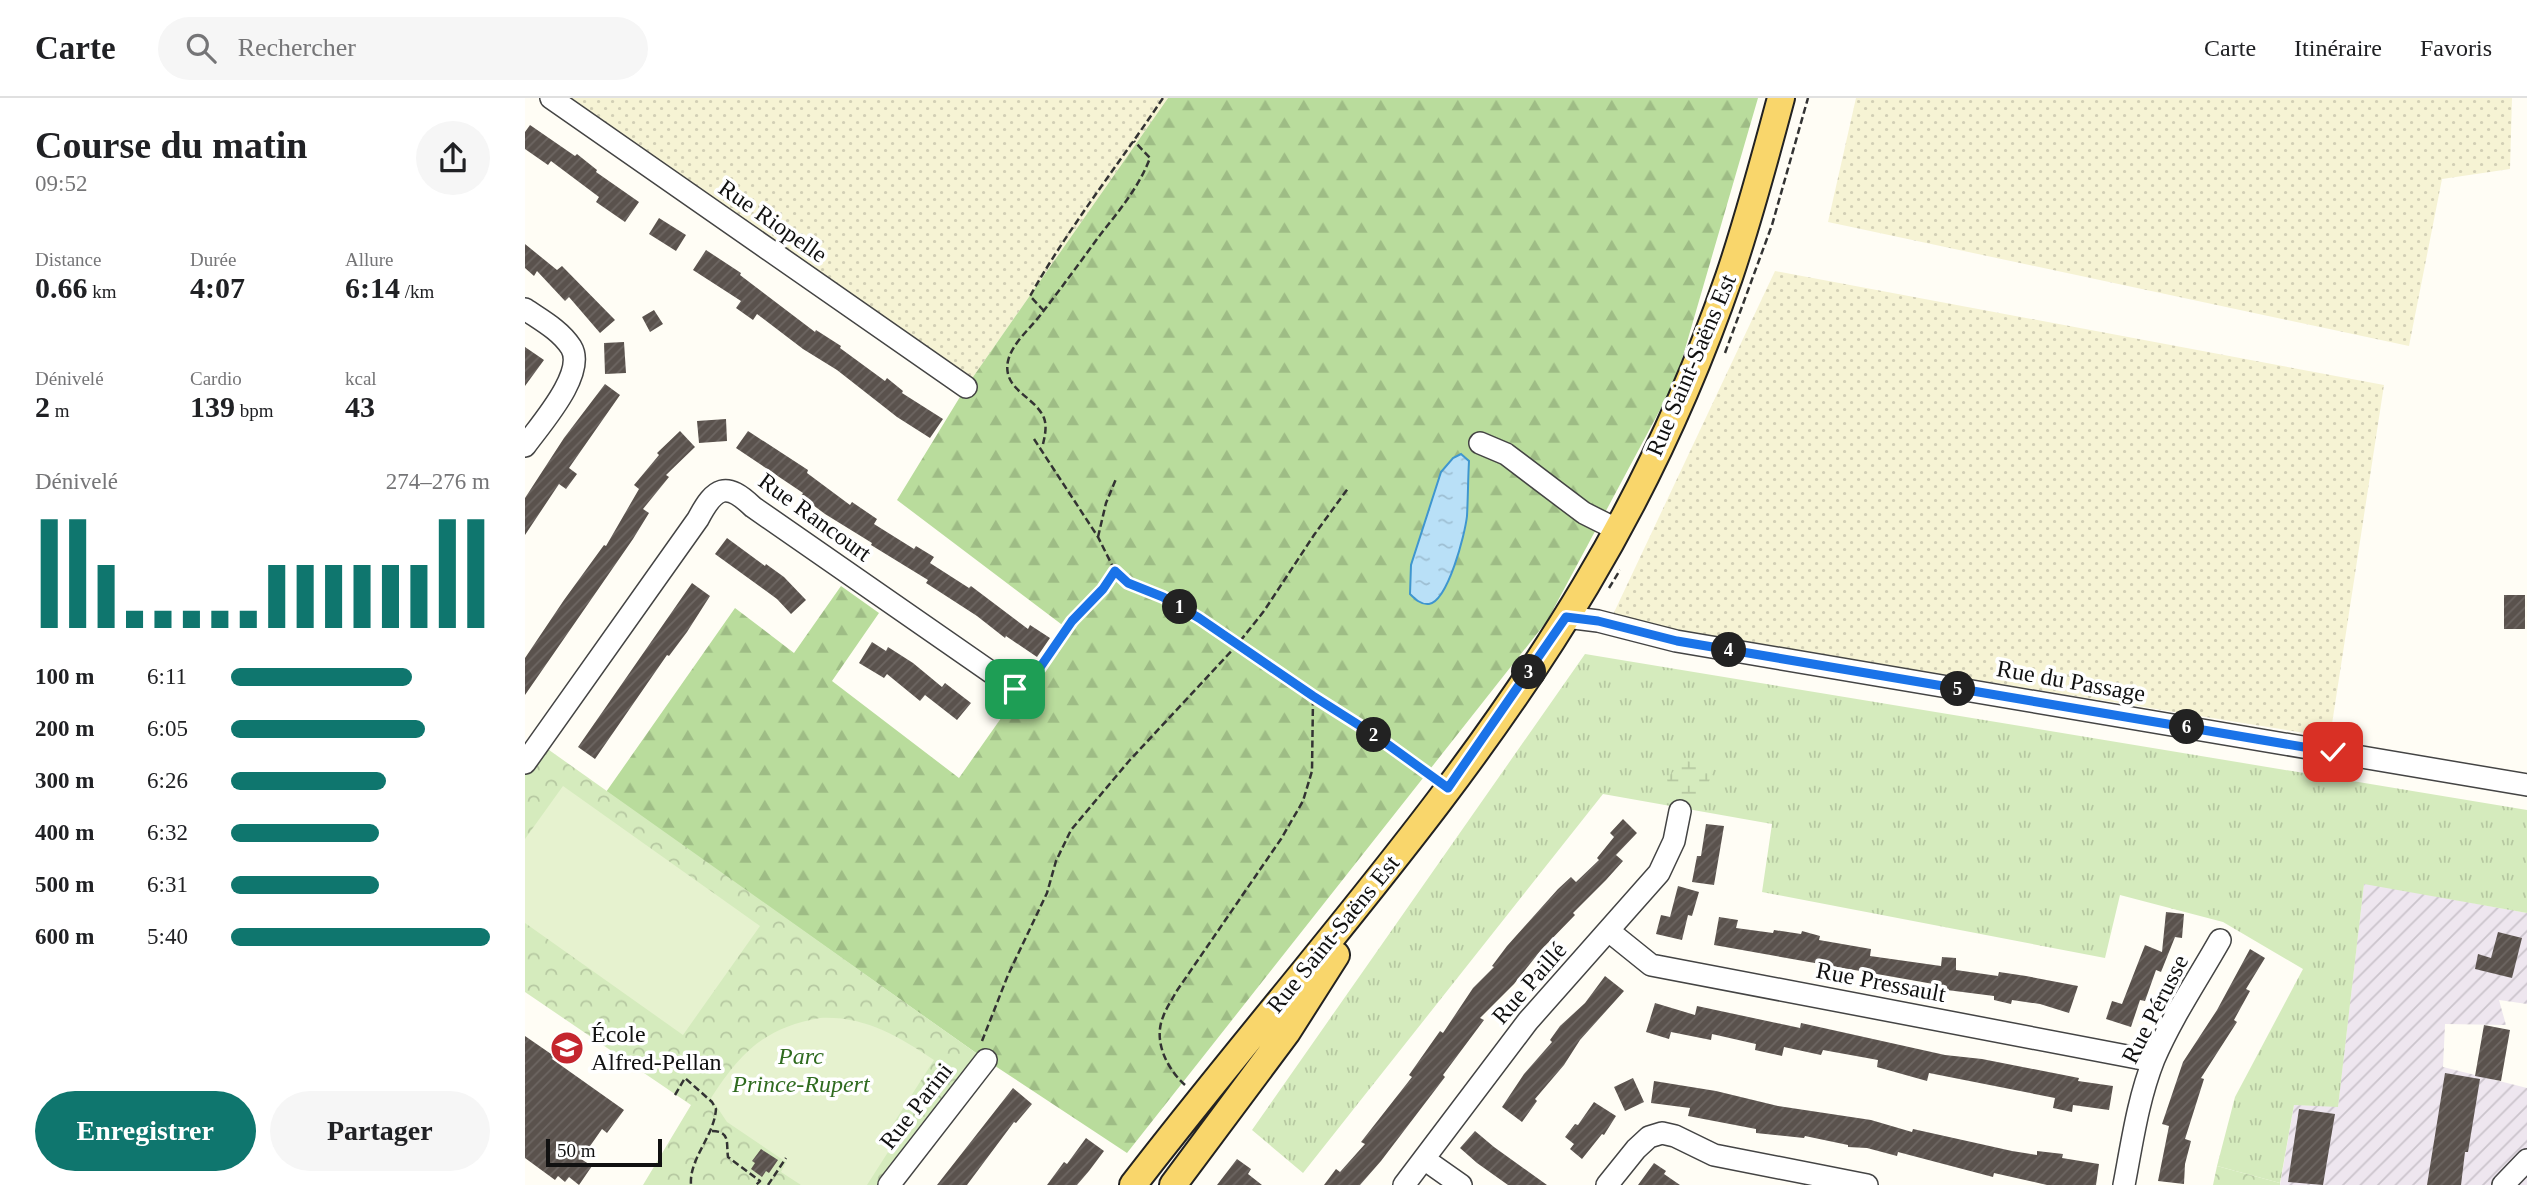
<!DOCTYPE html>
<html lang="fr">
<head>
<meta charset="utf-8">
<style>
  body { margin:0; font-family:Georgia,serif; background:#f6f6f6; color:#202124; height:100vh; display:flex; flex-direction:column; font-size:26px; white-space:nowrap }
  * { box-sizing:border-box; margin:0 }
  p { font-size:23px; color:#757577 }
  .icon { flex:none; width:38px; height:38px; fill:none; stroke:currentColor; stroke-width:2; stroke-linecap:round; stroke-linejoin:round }
  .map { position:relative; flex:1; overflow:hidden }
  .panel { display:flex; flex-direction:column; background:#fff; width:525px }
  .panel>* { flex:none }
  .scale { position:absolute; left:21px; bottom:18px; width:116px; box-sizing:border-box; padding-left:7px; border:4px solid #111; border-top:0; font-size:19px; line-height:24px; white-space:nowrap; color:#111; -webkit-text-stroke:5px #fff; paint-order:stroke }
  .pin { position:absolute; display:grid; place-items:center; width:60px; height:60px; color:#fff; margin:-30px; border-radius:14px; box-shadow:0 4px 10px #0006 }
  .km { position:absolute; width:35px; height:35px; margin:-18px; border-radius:50%; background:#222; color:#fff; font-size:19px; line-height:35px; text-align:center }
  .round { display:grid; place-items:center; flex:none; width:74px; height:74px; border-radius:37px; background:#f6f6f6 }
  .headline { display:flex; align-items:center; justify-content:space-between; height:119px; padding:0 35px }
  h1 { font-size:38px; font-weight:600; line-height:52px }
  .stats { display:grid; grid-template-columns:repeat(3,1fr); gap:10px; height:119px; padding:7px 35px }
  .stats div { display:grid; align-content:center }
  .stats b { font-size:30px; font-weight:600 }
  .stats small { font-size:19px; font-weight:400 }
  .stats p { font-size:19px }
  .chart { height:196px; padding:14px 35px }
  .chart p { display:flex; justify-content:space-between }
  .chart svg { width:100%; height:126px; margin-top:7px; stroke:#0f766e; stroke-width:6 }
  .action { display:flex; gap:14px; margin-top:auto; padding:14px 35px }
  .action a { flex:1; height:80px; border-radius:42px; background:#0f766e; color:#fff; font-size:28px; font-weight:600; line-height:80px; text-align:center }
  .action a+a { background:#f6f6f6; color:#202124 }
  ul { padding:0 35px; list-style:none; font-size:23px }
  li { display:grid; grid-template-columns:112px 84px 1fr; align-items:center; height:52px }
  li i { height:18px; border-radius:9px; background:#0f766e }
  header { display:flex; align-items:center; gap:42px; box-sizing:border-box; height:98px; padding:0 35px; background:#fff; border-bottom:2px solid #e0e0e0 }
  header strong { font-size:33px }
  nav { display:flex; gap:38px; margin-inline-start:auto; font-size:24px }
  .search { width:490px; height:63px; background:#f6f6f6; display:flex; align-items:center; gap:18px; box-sizing:border-box; padding:0 24px; border-radius:38px; color:#757577; font-size:26px }
  main { display:flex; flex:1; min-height:0 }
  .map>svg:first-child { display:block }
</style>
</head>
<body>
<header>
<strong>Carte</strong>
<div class="search"><svg class="icon" aria-label="search" viewBox="0 0 24 24"><circle cx="10" cy="10" r="6"/><path d="M15 15l6 6"/></svg>Rechercher</div>
<nav><a>Carte</a><a>Itinéraire</a><a>Favoris</a></nav>
</header>
<main>
<section class="panel">
<div class="headline"><div><h1>Course du matin</h1><p>09:52</p></div><a class="round"><svg class="icon" aria-label="share" viewBox="0 0 24 24"><path d="M12 15V3M7 8l5-5 5 5M5 13v7h14v-7"/></svg></a></div>
<div class="stats">
<div><p>Distance</p><b>0.66<small> km</small></b></div>
<div><p>Durée</p><b>4:07</b></div>
<div><p>Allure</p><b>6:14<small> /km</small></b></div>
</div>
<div class="stats">
<div><p>Dénivelé</p><b>2<small> m</small></b></div>
<div><p>Cardio</p><b>139<small> bpm</small></b></div>
<div><p>kcal</p><b>43</b></div>
</div>
<div class="chart"><p><span>Dénivelé</span>274–276 m</p>
<svg viewBox="0 0 160 44" preserveAspectRatio="none"><path d="M5 44V6M15 44V6M25 44V22M35 44V38M45 44V38M55 44V38M65 44V38M75 44V38M85 44V22M95 44V22M105 44V22M115 44V22M125 44V22M135 44V22M145 44V6M155 44V6"/></svg>
</div>
<ul>
<li><b>100 m</b>6:11<i style="width:70%"></i></li>
<li><b>200 m</b>6:05<i style="width:75%"></i></li>
<li><b>300 m</b>6:26<i style="width:60%"></i></li>
<li><b>400 m</b>6:32<i style="width:57%"></i></li>
<li><b>500 m</b>6:31<i style="width:57%"></i></li>
<li><b>600 m</b>5:40<i style="width:100%"></i></li>
</ul>
<div class="action"><a>Enregistrer</a><a>Partager</a></div>
</section>
<div class="map">
<svg width="2002" height="1087" viewBox="0 0 2002 1087">
  <defs>
    <pattern id="industrial-furrows" width="10" height="10" patternUnits="userSpaceOnUse" patternTransform="scale(1.75)"><rect width="10" height="10" fill="#eee6ef"/><path d="M-1 1l2-2M0 10L10 0M9 11l2-2" fill="none" stroke="#cbc4cc"/></pattern>
    <pattern id="farmland-dots" width="8" height="8" patternUnits="userSpaceOnUse" patternTransform="scale(1.75)"><rect width="8" height="8" fill="#f6f3d4"/><path d="M2 2h.1M6 6h.1" fill="none" stroke="#d2cfb5" stroke-width="1.8" stroke-linecap="round"/></pattern>
    <pattern id="grass-tufts" width="24" height="20" patternUnits="userSpaceOnUse" patternTransform="scale(1.75)"><rect width="24" height="20" fill="#d5ebbd"/><path d="M3 7l-1-3M5 7V3M7 7l1-3M15 17l-1-3M17 17v-4M19 17l1-3" fill="none" stroke="#b6c8a1"/></pattern>
    <pattern id="forest-firs" width="22" height="20" patternUnits="userSpaceOnUse" patternTransform="scale(1.75)"><rect width="22" height="20" fill="#b9dc9c"/><path d="M5 1l3.5 6h-7zM16 11l3.5 6h-7z" fill="#9ebc85"/></pattern>
    <pattern id="wetland-marsh" width="20" height="14" patternUnits="userSpaceOnUse" patternTransform="scale(1.75)"><rect width="20" height="14" fill="#d5ebbd"/><path d="M1 5h8M5 5V1M11 12h8M15 12V8" fill="none" stroke="#b6c8a1"/></pattern>
    <pattern id="park-crowns" width="20" height="18" patternUnits="userSpaceOnUse" patternTransform="scale(1.75)"><rect width="20" height="18" fill="#d5ebbd"/><path d="M2 6a3 3 0 1 1 6 0M12 15a3 3 0 1 1 6 0" fill="none" stroke="#b6c8a1"/></pattern>
    <pattern id="water-ripples" width="26" height="14" patternUnits="userSpaceOnUse" patternTransform="scale(1.75)"><rect width="26" height="14" fill="#b9e0f7"/><path d="M2 4q2-2 4 0t4 0M15 11q2-2 4 0t4 0" fill="none" stroke="#9ebfd3"/></pattern>
    <pattern id="building-hatch" width="6" height="6" patternUnits="userSpaceOnUse" patternTransform="scale(1.75)"><rect width="6" height="6" fill="#5a524d"/><path d="M-1 1l2-2M0 6l6-6M5 7l2-2" fill="none" stroke="#6d6662"/></pattern>
  </defs>
  <rect width="100%" height="100%" fill="#fffdf5"/>
  <path fill="url(#industrial-furrows)" d="M1839,785L2002,815V906L1974,902L1981,927L1920,926L1918,969L2002,990V1087H1755L1769,1007L1813,1008Z"/>
  <path fill="url(#farmland-dots)" d="M34,0H643L441,289Z
    M1331,0H1987L1985,71L1917,81L1884,248L1303,124Z
    M1250,173L1859,287L1805,639L1085,523Z"/>
  <path fill="url(#grass-tufts)" d="M1060,556L2002,712V815L1839,786L1813,1009L1769,1007L1755,1085L1692,1068L1710,999L1778,871L1698,824L1595,797L1580,860L1237,794L1247,726L1078,696L778,1075L727,1032Z"/>
  <path fill="url(#forest-firs)" fill-rule="evenodd" d="M643,0H1233L1151,282L1022,523L602,1055L461,962L81,694L210,510L269,555L316,488L354,515L307,583L434,680L540,529L372,402L441,289ZM916,374L941,421C934,448 930,490 905,506L885,496L886,467Z"/>
  <path fill="url(#wetland-marsh)" d="M1158,662L1189,669L1179,698H1145L1142,681Z"/>
  <path fill="url(#park-crowns)" d="M17,647L461,962L364,1087H118L166,1007L0,894V670Z
    M1692,1068L1755,1085V1087H1688Z"/>
  <path fill="#e6f2cf" d="M38,688L235,828L158,937L0,825V741Z
    M295,920C340,918 373,938 409,962L356,1045L365,1051L342,1087H276L256,1074L261,1064L202,1024L186,1000C216,954 239,930 295,920Z"/>
  <path fill="url(#water-ripples)" stroke="#3f96cf" stroke-width="2" d="M936,356L944,363C943,381 943,400 942,418C940,436 923,503 904,506C896,507 890,501 885,496L886,467L916,374L928,360Z"/>
  <path fill="url(#building-hatch)" d="M5,27L50,58L52,56L72,72L71,74L114,104L100,124L71,104L74,99L26,63L23,67L0,51V34Z
    M134,120L161,137L151,153L124,136Z
    M0,146L32,172L37,168L90,222L75,235L44,199L40,203L12,173L9,178L0,170Z
    M181,152L216,175L215,177L290,234L291,232L316,248L315,250L360,283L362,280L378,293L377,295L418,321L405,340L372,319L312,272L278,251L232,216L228,222L211,210L216,203L168,172Z
    M129,212L138,226L125,234L117,219Z
    M99,244L101,275L80,276L79,245Z
    M0,249L19,262L0,288Z
    M80,286L95,297L44,370L52,376L41,391L34,386L0,437V400L39,340Z
    M201,321L202,343L174,345L172,323Z
    M155,333L170,349L141,377L144,379L118,411L124,415L108,441L0,597V560L39,502L79,447L81,448L114,391L109,387L134,357L132,355Z
    M223,333L283,372L282,375L325,407L327,404L352,421L349,426L389,451L391,448L409,459L405,465L444,490L446,488L503,531L505,527L525,540L512,559L481,538L480,540L452,518L401,485L403,482L346,447L347,445L300,416L276,398L278,395L211,350Z
    M202,440L240,468L241,466L259,479L281,502L266,516L252,501L190,456Z
    M167,485L185,498L162,534L144,558L142,557L70,661L53,649Z
    M1979,497H2000V531H1979Z
    M347,544L361,553L363,549L388,565L417,589L420,585L446,605L432,622L400,597L395,603L362,576L359,580L334,565Z
    M1098,721L1112,735L1091,757L1098,763L1081,782L1048,815L1050,817L1016,852L989,886L955,920L959,922L918,977L920,979L856,1063L835,1087H799L811,1071L815,1074L840,1046L836,1044L887,979L884,977L915,933L918,935L948,890L969,869L967,868L982,848L1033,791L1046,779L1051,784L1074,762L1072,760L1089,739L1085,735Z
    M1181,726L1199,728L1189,787L1167,784L1172,758H1176Z
    M1153,788L1174,794L1167,818L1163,817L1157,842L1131,836L1136,817L1145,819Z
    M1641,814L1659,816L1657,840L1650,839L1636,874L1631,872L1620,903L1615,902L1606,929L1581,921L1587,903L1597,906L1620,847L1637,854Z
    M1194,819L1213,822L1211,830L1248,835L1249,832L1276,836L1277,833L1295,838L1294,842L1346,851L1345,858L1416,868L1417,859L1431,860V872L1473,878L1474,874L1501,878L1553,888L1544,915L1515,906L1487,902L1486,906L1469,902V898L1414,891V887L1189,847Z
    M1973,834L1997,840L1987,880L1950,871L1953,856L1966,860Z
    M1725,851L1740,860L1721,891L1725,893L1709,922L1712,924L1676,980L1679,981L1660,1041L1666,1043L1660,1066L1659,1086L1633,1083L1644,1028L1637,1026L1658,964L1692,912Z
    M1080,878L1099,893L1055,942L1039,967L1010,1001L1012,1003L997,1024L977,1009L999,976L1027,944L1025,942L1035,928L1060,905Z
    M1130,905L1170,917L1172,908L1275,930L1276,925L1420,957L1457,961L1554,980L1553,983L1588,988L1584,1012L1548,1007L1547,1014L1528,1010L1530,1000L1404,975L1402,983L1352,969L1353,962L1298,952L1296,957L1259,949L1257,958L1230,952L1231,946L1187,936L1186,942L1146,934L1144,941L1121,934Z
    M1959,927L1985,932L1976,983L1950,978Z
    M0,938L29,958L27,961L99,1012L82,1035L77,1031L56,1061L67,1068L54,1087L44,1079L40,1084L33,1078L30,1082L0,1060Z
    M1920,975L1955,981L1943,1054H1940L1936,1087H1902Z
    M1108,980L1119,1004L1100,1013L1089,989Z
    M1129,983L1191,993L1253,1008L1346,1022L1387,1034L1388,1031L1487,1053L1512,1057V1053L1538,1056L1537,1060L1574,1066L1571,1087H1522L1469,1075L1468,1079L1373,1054L1372,1058L1342,1050L1323,1049V1047L1280,1038L1279,1040L1231,1035V1031L1163,1018L1165,1010L1126,1005Z
    M488,990L507,1006L491,1025L489,1024L442,1087H412Z
    M1069,1004L1091,1018L1079,1037L1077,1036L1057,1061L1045,1051L1049,1046L1040,1039L1050,1026L1053,1027Z
    M1774,1011L1810,1016L1798,1087L1763,1084Z
    M950,1033L969,1049L1022,1087H983L952,1065L935,1050Z
    M561,1040L579,1053L564,1073L552,1087H522L539,1064L542,1066Z
    M236,1051L253,1062L244,1075L241,1073L237,1079L226,1071L230,1065L227,1063Z
    M712,1061L726,1071L723,1076L737,1087H692Z
    M1129,1065L1141,1073L1139,1076L1155,1087H1113Z"/>
  <g fill="none" stroke-linecap="round" stroke-linejoin="round">
    <defs>
      <path id="minor" d="M26,0L441,289
        M0,211C16,222 35,232 46,249C62,275 15,327 0,348
        M955,345L981,356L1059,415L1091,431
        M1041,519L1073,523L1151,543L2002,687
        M0,665L173,421C190,389 201,383 228,409L490,591
        M1085,834L1126,867L1628,963
        M899,1061L936,1087
        M364,1087L461,962
        M879,1087L1003,923L1134,775L1149,743L1155,713
        M1082,1087L1111,1051L1124,1039L1137,1035L1150,1038L1189,1057L1342,1087
        M1599,1087C1607,1045 1613,1001 1629,961C1647,919 1673,881 1695,842
        M1978,1087L2002,1062"/>
      <path id="major" d="M608,1087C760,889 933,703 1061,487C1119,390 1167,286 1204,179C1224,120 1240,60 1256,0
        M648,1087L762,934L811,857"/>
    </defs>
    <use href="#minor" stroke="#444" stroke-width="24"/>
    <use href="#major" stroke="#222" stroke-width="30"/>
    <path stroke="#333" stroke-width="2.5" stroke-dasharray="7 3.5" stroke-linecap="butt" d="M519,213L505,198C544,129 594,66 638,0
      M1200,255L1247,127L1283,0
      M509,341L573,439L590,473L603,485L638,499L674,520L788,598L851,638L906,678
      M518,346C520,338 522,328 519,320C510,298 477,292 483,263C487,245 506,230 517,215C537,189 556,163 575,137C594,113 614,89 625,60L609,43
      M573,439L581,405L591,381
      M1084,490L1095,472
      M505,584L547,523L578,491L590,473
      M457,943L483,877L522,795L531,763L546,732L604,663L712,547L739,513L789,437L824,389
      M660,987C642,971 628,943 638,919C641,910 647,902 651,894L756,741L778,703L787,673L788,600
      M150,997L160,980L187,1004L191,1011C189,1039 164,1060 166,1087
      M187,1033C206,1033 201,1046 203,1059L235,1083L231,1087
      M243,1087L261,1060"/>
    <use href="#minor" stroke="#fff" stroke-width="21"/>
    <use href="#major" stroke="#f9d66b" stroke-width="26"/>
  </g>
  <g fill="none" stroke-linecap="round" stroke-linejoin="round">
    <defs>
      <path id="route" d="M490,591L505,584L547,523L578,491L590,473L603,485L638,499L674,520L788,598L851,638L923,690L1041,519L1073,523L1152,543L1808,654"/>
    </defs>
    <use href="#route" stroke="#fff" stroke-width="14"/>
    <use href="#route" stroke="#1a73e8" stroke-width="9"/>
  </g>
  <defs>
    <symbol id="school-disc" viewBox="-11 -11 22 22"><circle r="9.5" fill="#c4262e" stroke="#fff"/><path d="M0-5L7-2L0 1L-7-2ZM-4 1L0 2.5L4 1V4Q0 6-4 4Z" fill="#fff"/></symbol>
  </defs>
  <g fill-rule="evenodd">
    <use href="#school-disc" x="23" y="931" width="38" height="38"/>
  </g>
  <g text-anchor="middle" stroke-width="7" stroke-linejoin="round" paint-order="stroke">
    <g font-size="24" fill="#111" stroke="#fff">
      <text transform="translate(248 123) rotate(35)" y="8">Rue Riopelle</text>
      <text transform="translate(1166 267) rotate(-67)" y="8">Rue Saint-Saëns Est</text>
      <text transform="translate(290 419) rotate(36)" y="8">Rue Rancourt</text>
      <text transform="translate(1546 583) rotate(10)" y="8">Rue du Passage</text>
      <text transform="translate(808 836) rotate(-51)" y="8">Rue Saint-Saëns Est</text>
      <text transform="translate(1356 884) rotate(11)" y="8">Rue Pressault</text>
      <text transform="translate(1004 885) rotate(-49)" y="8">Rue Paillé</text>
      <text transform="translate(1630 911) rotate(-63)" y="8">Rue Pérusse</text>
      <text transform="translate(391 1008) rotate(-52)" y="8">Rue Parini</text>
    </g>
    <g font-size="24" fill="#111" stroke="#fff" text-anchor="start">
      <text x="66" y="944">École<tspan x="66" dy="28">Alfred-Pellan</tspan></text>
    </g>
    <g font-size="24" font-style="italic" fill="#2f6b1f" stroke="#fff">
      <text x="276" y="966">Parc<tspan x="276" dy="28">Prince-Rupert</tspan></text>
    </g>
  </g>
</svg>
<div class="scale">50 m</div>
<div class="pin" style="left:490px;top:591px;background:#1e9e55"><svg class="icon" aria-label="arrive" viewBox="0 0 24 24"><path d="M6 21V4h12l-3 4 3 4H6"/></svg></div>
<div class="pin" style="left:1808px;top:654px;background:#d93025"><svg class="icon" aria-label="check" viewBox="0 0 24 24"><path d="M5 12l5 5 9-10"/></svg></div>
<b class="km" style="left:655px;top:509px">1</b>
<b class="km" style="left:849px;top:637px">2</b>
<b class="km" style="left:1004px;top:574px">3</b>
<b class="km" style="left:1204px;top:552px">4</b>
<b class="km" style="left:1433px;top:591px">5</b>
<b class="km" style="left:1662px;top:629px">6</b>
</div>
</main>
</body>
</html>
